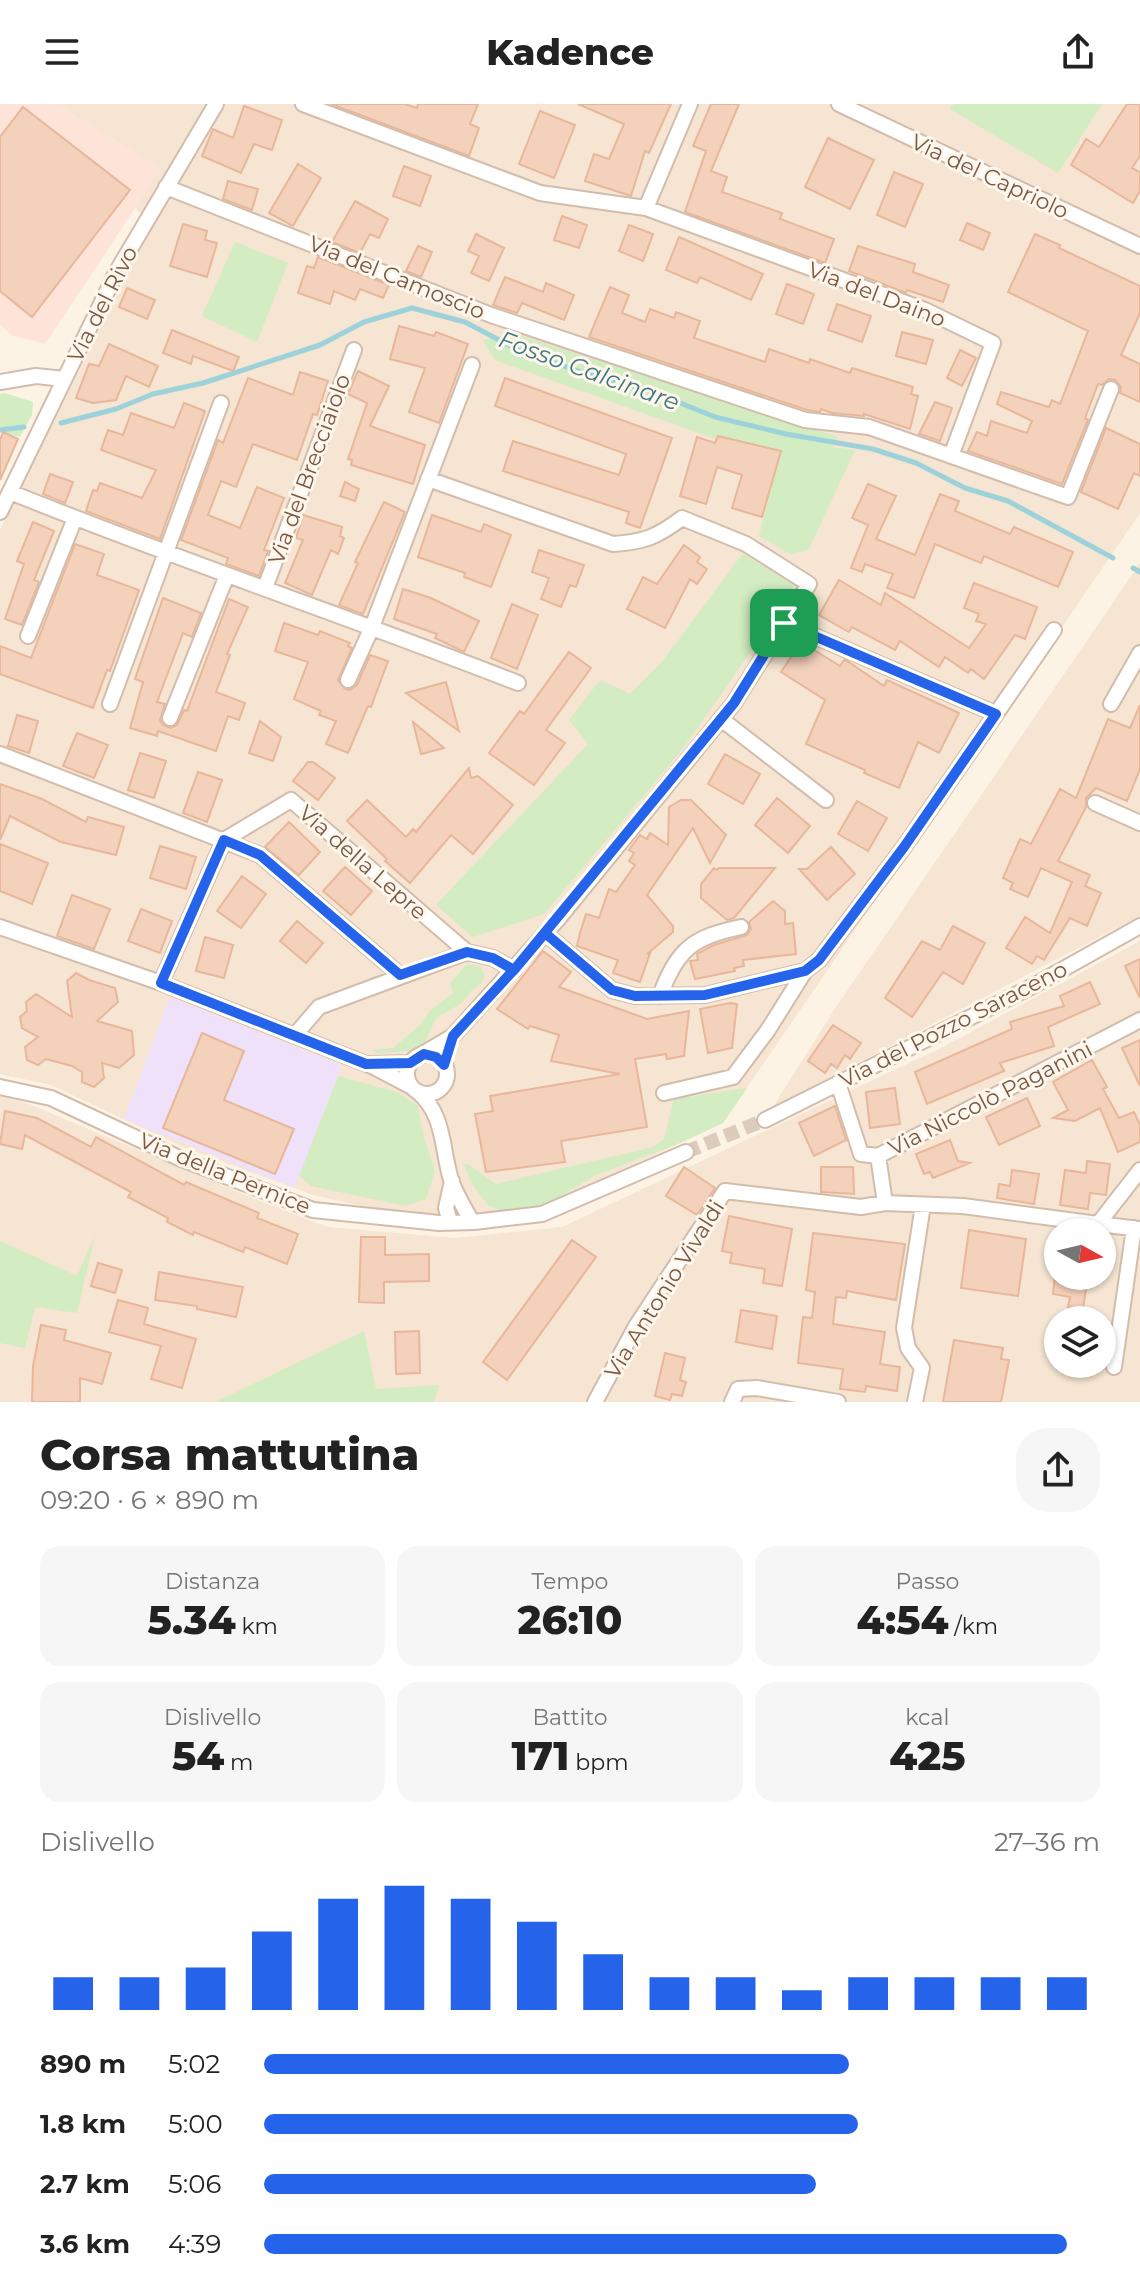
<!DOCTYPE html>
<html lang="it">
<head>
<meta charset="utf-8">
<style>
  body { margin:0; font-family:Montserrat,sans-serif; background:#f6f6f6; color:#222; height:100vh; display:flex; flex-direction:column; font-size:30px; white-space:nowrap }
  * { box-sizing:border-box; margin:0 }
  p { font-size:26px; color:#767676 }
  .icon { flex:none; width:44px; height:44px; fill:none; stroke:currentColor; stroke-width:2; stroke-linecap:round; stroke-linejoin:round }
  .map { position:relative; height:1298px; overflow:hidden }
  .sheet { display:flex; flex-direction:column; background:#fff; flex:1 }
  .sheet>* { flex:none }
  .needle { width:52px; rotate:98deg }
  .controls { position:absolute; left:1044px; top:1114px; display:grid; gap:16px }
  .controls a { display:grid; place-items:center; width:72px; height:72px; border-radius:50%; background:#fff; box-shadow:0 2px 6px #0004; font-size:40px }
  .pin { position:absolute; display:grid; place-items:center; width:68px; height:68px; color:#fff; margin:-34px; border-radius:16px; box-shadow:0 4px 12px #0006 }
  .round { display:grid; place-items:center; flex:none; width:84px; height:84px; border-radius:32px; background:#f6f6f6 }
  .headline { display:flex; align-items:center; justify-content:space-between; height:136px; padding:0 40px }
  h1 { font-size:44px; font-weight:800; line-height:60px }
  .metrics { display:grid; grid-template-columns:repeat(3,1fr); gap:12px; height:136px; padding:8px 40px }
  .metrics div { display:grid; align-content:center; border-radius:20px; background:#f6f6f6; text-align:center }
  .metrics b { font-size:40px; font-weight:800 }
  .metrics small { font-size:22px; font-weight:400 }
  .metrics p { font-size:22px }
  .chart { height:224px; padding:16px 40px }
  .chart p { display:flex; justify-content:space-between }
  .chart svg { width:100%; height:144px; margin-top:8px; stroke:#2563eb; stroke-width:6 }
  ul { padding:0 40px; list-style:none; font-size:26px }
  li { display:grid; grid-template-columns:128px 96px 1fr; align-items:center; height:60px }
  li i { height:20px; border-radius:10px; background:#2563eb }
  header { display:flex; justify-content:space-between; align-items:center; height:104px; padding:0 40px; background:#fff; font-size:36px; font-weight:800 }
  .map>svg:first-child { display:block }
</style>
</head>
<body>
<header><svg class="icon" aria-label="menu" viewBox="0 0 24 24"><path d="M4 6h16M4 12h16M4 18h16"/></svg>Kadence<svg class="icon" aria-label="share" viewBox="0 0 24 24"><path d="M12 15V3M7 8l5-5 5 5M5 13v7h14v-7"/></svg></header>
<div class="map">
<svg width="1140" height="1298" viewBox="0 0 1140 1298">
  <rect width="100%" height="100%" fill="#fdf3e4"/>
  <path fill="#f5e5d2" fill-rule="evenodd" d="M56,0H1140V409L723,1019L535,1107L439,1119L313,1091L185,1044L51,981L0,970V426L151,123L135,103L161,65Z
    M1140,459V812L773,1003L834,906Z
    M1140,837V1298H0V992L29,1000L252,1094L328,1123L455,1134L562,1123L943,943ZM1058,1128H1102V1172H1058ZM1058,1216H1102V1260H1058Z"/>
  <path fill="#fee3d8" d="M0,0H56L161,65L45,240L13,232L0,221Z"/>
  <path fill="#f0e1fa" d="M170,893L342,961L295,1084L124,1015Z"/>
  <path fill="#d3ecc2" d="M953,0H1102L1058,69L950,5Z
    M235,138L288,159L257,238L202,212Z
    M512,229L838,333L832,343L855,346L809,445L791,451L759,432L781,347L735,342L495,256L483,236Z
    M5,289L33,298L32,311L20,333L0,328V290Z
    M743,449L794,481L780,506L682,646L544,810L473,833L436,801L588,640L569,616L600,576L630,590L662,558Z
    M467,860L481,863L484,871L482,879L471,887L462,899L436,914L424,940L412,947L377,949L372,946L393,944L419,922L430,907L453,889L450,879Z
    M338,972L397,988L418,1002L424,1034L435,1067L426,1095L405,1102L311,1082L299,1072Z
    M747,984L723,1019L680,1039L594,1072L535,1107L511,1110L489,1102L473,1082L465,1063V1060H468L496,1080L653,1043L664,1035L674,995Z
    M95,1131L77,1209L35,1203L25,1244L0,1239V1137L77,1172Z
    M364,1227L376,1285L439,1281L434,1298H215Z"/>
  <g fill="none" stroke-linecap="round" stroke-linejoin="round">
    <path stroke="#9dd2da" stroke-width="5" d="M61,319L116,305L153,290L203,279L320,241L364,218L412,204L465,218L518,246L581,268L648,286L715,313L786,330L873,345L916,359L965,384L1008,397L1113,454
      M0,326L24,323
      M1133,464L1140,468"/>
  </g>
  <path fill="#f4d1bb" stroke="#e8b79a" stroke-width="2" d="M331,0H405L417,4L418,0H478L470,20L479,24L469,52Z
    M578,0H671L649,49L645,47L631,92L585,77L594,50L609,55L624,20Z
    M711,0H739L711,67L727,73L722,88L782,109L780,115L834,135L825,159L685,108L706,47L693,42Z
    M1127,0H1140V52L1132,64L1140,68V87L1133,99L1071,61L1086,35L1099,43Z
    M244,2L282,16L272,46L254,40L241,69L202,52L213,25L233,34Z
    M23,3L130,86L32,213L0,187V33Z
    M540,7L575,21L554,74L519,60Z
    M828,34L874,56L850,105L805,83Z
    M298,60L321,74L293,122L269,109Z
    M404,62L431,72L420,102L393,92Z
    M894,68L923,80L905,123L877,111Z
    M228,77L258,85L252,106L223,95Z
    M355,97L388,115L379,134L370,130L360,149L332,138Z
    M562,112L587,121L579,144L554,136Z
    M967,119L990,129L983,146L960,136Z
    M183,120L207,127L205,136L217,139L207,173L170,162Z
    M629,121L653,130L643,157L619,147Z
    M476,130L504,144L489,177L471,169L479,152L468,147Z
    M1035,130L1060,141L1059,144L1140,182V209L1121,251L1140,260V298L1120,289L1121,283L1115,276L1109,275L1102,281L1098,280L1085,314L1088,316L1062,380L968,347L977,328L987,332L991,317L1027,329L1032,317L997,300L1001,288L1049,303L1052,296L1060,300L1088,227L1008,188Z
    M679,133L763,170L751,196L700,173L697,179L666,166Z
    M418,142L432,148L421,173L406,167Z
    M858,142L915,160L913,168L949,181L943,198L907,186L906,189L849,167Z
    M318,153L389,181L383,194L360,185L355,196L334,187L330,200L298,189L307,162L314,164Z
    M505,173L543,188L546,179L574,191L564,216L522,199L517,209L493,201Z
    M787,180L814,190L803,220L776,210Z
    M610,183L629,191L622,209L645,218L650,205L674,214L676,208L700,217L694,234L765,258L769,245L809,259L810,255L850,269L852,264L913,283L911,290L918,292L910,325L864,310V312L832,309L821,305L820,308L807,306L589,233Z
    M127,184L155,196L147,215L119,203Z
    M837,200L871,212L862,238L828,226Z
    M399,222L434,232L436,228L468,240L439,319L409,308L425,264L390,255Z
    M172,226L239,253L233,267L193,252L191,260L163,249Z
    M902,228L933,236L926,260L896,252Z
    M109,240L158,262L149,283L126,272L116,296L93,299L76,294L89,260L99,262Z
    M960,246L976,254L962,282L947,274Z
    M358,267L389,282L370,322L425,341L413,380L351,361L352,356L348,355L367,299L348,290Z
    M300,268L328,277L317,311L313,310L297,356L253,340L236,383L221,377L208,411L240,424L257,383L284,394L264,446L268,447L259,472L226,460L228,454L181,436L218,336L223,339L248,274L293,291Z
    M505,274L672,334L640,424L626,419L629,408L503,367L513,337L619,371L626,350L495,302Z
    M935,298L952,304L940,337L919,330Z
    M184,299L205,307L160,435L86,407L93,386L97,387L100,379L142,394L156,366L101,346L108,326L123,331L131,309L174,324Z
    M1106,324L1140,340V372L1134,369L1118,405L1081,388Z
    M3,328L18,335L0,376V336Z
    M718,332L781,347L762,413L732,404L742,371L717,363L706,400L680,392L697,333L715,339Z
    M50,370L73,378L65,399L43,390Z
    M345,378L359,385L355,397L340,392Z
    M868,380L896,392L876,435L915,451L940,390L959,397L955,407L1010,430L1014,423L1073,448L1058,483L984,452L981,459L935,440L914,494L887,484L893,470L865,460L862,468L851,464L868,421L852,414Z
    M384,398L405,408L363,510L339,501L358,459L355,458Z
    M303,411L342,423L340,432L344,434L338,450L331,446L312,491L285,479L303,436L296,434Z
    M432,411L481,428L484,420L511,431L491,483L464,473L465,469L418,453Z
    M33,418L54,427L34,476L39,478L22,521L5,515L24,460L17,457Z
    M75,440L104,450L97,471L139,486L110,567L107,566L93,604L0,570V542L31,554Z
    M684,441L700,453L697,458L707,465L697,480L690,475L665,524L627,505L643,473L657,480Z
    M539,446L584,461L576,483L570,481L561,503L541,495L549,474L532,468Z
    M839,476L881,501L885,489L969,544L986,520L976,517L979,510L964,504L974,479L1037,503L1025,535L1015,531L984,575L971,565L968,569L945,553L939,563L900,537L895,546L852,523L849,528L819,511Z
    M403,485L431,494L479,517L464,548L435,534L437,530L394,515Z
    M163,494L201,509L192,533L183,529L157,598L165,600L160,616L163,621L171,624L177,621L184,606L187,607L229,495L248,503L227,550L230,551L216,588L245,599L239,616L228,612L216,647L158,627L157,632L130,624L143,578L135,575Z
    M512,500L538,511L517,565L491,554Z
    M284,519L318,531L320,527L350,539L348,542L352,544L338,576L345,585L350,586L357,581L370,551L388,557L371,603L368,602L348,649L326,640L336,617L319,611L321,607L294,595L308,558L275,547Z
    M801,538L840,562L844,556L847,557L884,582L887,576L959,609L939,649L918,638L899,684L864,669L865,666L806,640L825,596L781,568Z
    M569,548L591,564L546,626L565,639L534,681L489,649L520,607L524,610Z
    M446,578L459,627L406,589Z
    M1140,601V665L1127,697L1096,684L1086,694V703L1058,757L1090,771L1085,782L1101,789L1087,822L1070,814L1044,856L1037,852L1032,860L1006,844L1025,813L1050,829L1072,778L1041,764L1028,793L1010,785L1013,779L1003,774L1020,735L1031,740L1060,685L1076,694L1108,615L1130,624Z
    M17,611L38,617L29,649L8,642Z
    M260,617L281,633L273,657L249,649Z
    M413,618L444,644L421,650Z
    M77,629L108,641L94,674L63,662Z
    M140,649L166,657L154,694L128,686Z
    M725,650L760,670L743,700L708,680Z
    M308,658H313L335,674L318,696L293,677Z
    M469,664L471,674L478,672L513,701L473,750L451,731L410,779L385,757L387,755L347,717L367,696L406,733L413,725L416,728Z
    M198,668L222,676L207,718L183,709Z
    M0,680L42,695L86,718L88,713L124,723L116,751L61,738L10,712L0,736Z
    M777,694L810,722L788,749L755,721Z
    M681,696H691L726,731L710,759L693,724L647,791L673,822V828L647,850L650,849L640,878L613,869L618,856L577,842L580,829L586,810L599,814L609,785L616,788L635,761L629,757L634,749L629,746L640,731L647,735L650,729L668,741L669,703Z
    M857,697L887,714L868,747L838,730Z
    M289,718L320,748L299,771L265,743Z
    M0,740L48,759L32,800L0,787Z
    M160,742L196,753L186,785L150,774Z
    M831,743L855,770L827,796L799,765H807Z
    M345,763L372,787L351,811L323,787Z
    M714,764L717,766L719,764H775L734,814L727,816L701,794V780Z
    M242,772L266,790L241,824L217,807Z
    M72,791L110,805L94,845L57,832Z
    M773,797L785,807V820L793,819L796,850L743,856L744,862L734,864L735,867L695,875L690,857L698,856L697,850L714,841L747,831L751,825L749,818Z
    M141,805L172,817L160,849L128,837Z
    M297,817L323,839L306,859L280,837Z
    M953,822L985,839L963,880L943,868L912,913L885,894L922,837L940,846Z
    M205,833L233,841L224,874L196,867Z
    M543,847L571,868L559,883L647,915L689,907L684,952L667,955L666,950L635,955L647,1023L561,1037L565,1058L486,1068L475,1010L493,1007L490,992L620,970L551,957L559,931L530,922L528,925L497,905Z
    M1140,855V894L1125,862Z
    M76,869L89,876L115,884L118,898L97,917L132,927L134,951L119,964L102,959L104,974L94,983L82,978V968L72,962L46,955L38,961L27,956L25,943L38,933L22,924L20,913L27,907L26,898L36,890L72,913L67,877Z
    M1090,878L1100,900L1048,923L1054,942L1000,959L1004,967L927,1000L915,968L1012,925L1010,918L1064,902L1060,892Z
    M730,899L737,900L732,944L708,949L700,905Z
    M833,921L861,939L850,955L845,951L837,964L831,960L825,969L808,957Z
    M202,929L244,947L224,996L294,1025L275,1070L163,1024Z
    M1140,936V982L1122,944Z
    M1092,956L1107,983L1103,985L1119,1014L1134,1008L1140,1021V1038L1118,1048L1100,1004L1075,1017L1053,1014L1068,1006L1053,978Z
    M895,984L900,1020L870,1024L866,988Z
    M1027,994L1040,1022L999,1041L986,1013Z
    M835,1002L846,1036L814,1052L799,1019Z
    M5,1007L37,1014L91,1043L96,1033L184,1081L186,1078L259,1109L257,1114L298,1130L287,1160L245,1143L243,1148L194,1128L193,1131L167,1118L168,1114L128,1093L131,1088L25,1031L22,1045L0,1040Z
    M950,1036L958,1057L970,1059L933,1074L930,1068L924,1070L916,1050Z
    M1087,1057L1110,1060L1106,1091L1090,1089L1088,1105L1060,1101L1065,1066L1086,1069Z
    M684,1063L715,1084L697,1111L666,1092Z
    M821,1063H853L854,1090L821,1088Z
    M1012,1066L1039,1070L1034,1100L997,1094L999,1080L1010,1082Z
    M729,1112L792,1125L782,1182L763,1179L765,1165L730,1159L732,1149L722,1147Z
    M969,1126L1026,1135L1018,1192L961,1184Z
    M813,1129L905,1140L896,1196L847,1187L846,1194L836,1193L833,1220L885,1228L880,1260L900,1263L897,1287L866,1282L865,1288L840,1285L843,1265L798,1259L803,1213L812,1214L815,1188L806,1186Z
    M361,1133H385V1151L429,1150V1177L384,1178V1199L359,1198Z
    M572,1136L596,1153L507,1276L483,1258Z
    M98,1159L122,1166L115,1189L91,1182Z
    M159,1168L243,1183L236,1213L197,1205V1202L155,1196Z
    M1055,1172H1088L1083,1205L1068,1203L1070,1193L1053,1190Z
    M118,1196L148,1204L144,1220L196,1235L182,1284L151,1275L161,1242L109,1228Z
    M741,1206L777,1212L772,1245L736,1238Z
    M41,1221L66,1226L64,1236L111,1249L102,1280L80,1274V1298H32L33,1262Z
    M419,1227L420,1269L396,1270L395,1228Z
    M954,1236L1003,1244L1001,1255L1009,1256L1001,1298H943Z
    M665,1249L685,1254L680,1276L686,1278L682,1292L672,1290L670,1296L655,1292Z"/>
  <g fill="none" stroke-linecap="round" stroke-linejoin="round">
    <path stroke="#dcccbd" stroke-width="14" stroke-dasharray="14 7" stroke-linecap="butt" d="M686,1048L765,1016"/>
    <defs>
      <path id="minor" d="M303,0L540,89L646,104L925,206L993,239L951,352
        M839,0L1140,142
        M166,83L491,211L805,316L869,323L1068,393L1111,285
        M646,104L690,0
        M0,278L36,272L64,275
        M10,388C178,456 349,513 518,579
        M0,408L117,167L216,0
        M265,484L354,246
        M784,519L996,610
        M28,532L75,414
        M348,576L372,523L472,261
        M110,600L221,299
        M1111,600L1140,549
        M170,614L227,471
        M721,615L826,696
        M0,650L260,751L400,871
        M1095,699L1140,719
        M0,823L161,879L374,963L412,983
        M545,829L612,886L635,892L705,891L805,867L819,856L904,743L1054,526
        M161,879L224,736L291,696L467,848
        M660,892C677,845 693,833 741,823
        M295,931L319,903L467,848L493,854L514,866
        M407 970a20 20 0 1 1 40 0a20 20 0 1 1-40 0Z
        M419,952L453,932L559,814L734,599L809,480L746,440L682,414C657,433 644,438 613,440L428,375
        M371,960L410,959
        M838,979L861,1050L878,1052L1140,916
        M0,983L51,994L179,1054L313,1106L439,1119L474,1118L542,1110L686,1048
        M417,987C446,1011 441,1046 452,1079C457,1092 465,1105 472,1118
        M664,989L733,973L768,926L805,867
        M765,1016L1033,882L1140,822
        M878,1052L885,1099
        M450,1118L446,1104L452,1077
        M1098,1120L1140,1125
        M1114,1263L1134,1124
        M595,1298L636,1222L725,1087L861,1103L885,1099L963,1102L1098,1120L1140,1066
        M732,1298L738,1285L757,1284L838,1298
        M915,1298L922,1264L908,1244L904,1224L923,1101"/>
    </defs>
    <use href="#minor" stroke="#d2bdac" stroke-width="18"/>
    <use href="#minor" stroke="#fff" stroke-width="14"/>
  </g>
  <g fill="none" stroke-linecap="round" stroke-linejoin="round">
    <defs>
      <path id="route" d="M784,519L734,599L514,866L493,854L467,848L400,871L260,751L224,736L161,879L366,960L410,959L424,950L436,953L444,961L453,932L510,870L514,866L545,829L612,886L635,892L705,891L805,867L819,856L904,743L996,610L784,519"/>
    </defs>
    <use href="#route" stroke="#fff" stroke-width="16"/>
    <use href="#route" stroke="#2563eb" stroke-width="10"/>
  </g>
  <g text-anchor="middle" stroke-width="6" stroke-linejoin="round" paint-order="stroke">
    <g font-size="22" fill="#785948" stroke="#fff7ec">
      <text transform="translate(990 72) rotate(25)" y="8">Via del Capriolo</text>
      <text transform="translate(397 173) rotate(22)" y="8">Via del Camoscio</text>
      <text transform="translate(877 190) rotate(21)" y="8">Via del Daino</text>
      <text transform="translate(102 200) rotate(-63)" y="8">Via del Rivo</text>
      <text transform="translate(309 365) rotate(-70)" y="8">Via del Brecciaiolo</text>
      <text transform="translate(363 758) rotate(41)" y="8">Via della Lepre</text>
      <text transform="translate(953 920) rotate(-27)" y="8">Via del Pozzo Saraceno</text>
      <text transform="translate(990 994) rotate(-27)" y="8">Via Niccolò Paganini</text>
      <text transform="translate(225 1069) rotate(22)" y="8">Via della Pernice</text>
      <text transform="translate(664 1185) rotate(-58)" y="8">Via Antonio Vivaldi</text>
    </g>
    <g font-size="24" font-style="italic" fill="#3e7a85" stroke="#fff7ec">
      <text transform="translate(589 267) rotate(20)" y="8">Fosso Calcinare</text>
    </g>
  </g>
</svg>
<div class="controls">
<a><svg class="needle" viewBox="-14 -14 28 28"><path d="M0-13l5 13h-10z" fill="#e53935"/><path d="M0 13l5-13h-10z" fill="#767676"/></svg></a>
<a><svg class="icon" aria-label="layers" viewBox="0 0 24 24"><path d="M12 4l9 5-9 5-9-5zM3 14l9 5 9-5"/></svg></a>
</div>
<div class="pin" style="left:784px;top:519px;background:#1e9e55"><svg class="icon" aria-label="arrive" viewBox="0 0 24 24"><path d="M6 21V4h12l-3 4 3 4H6"/></svg></div>
</div>
<section class="sheet">
<div class="headline"><div><h1>Corsa mattutina</h1><p>09:20 · 6 × 890 m</p></div><a class="round"><svg class="icon" aria-label="share" viewBox="0 0 24 24"><path d="M12 15V3M7 8l5-5 5 5M5 13v7h14v-7"/></svg></a></div>
<div class="metrics">
<div><p>Distanza</p><b>5.34<small> km</small></b></div>
<div><p>Tempo</p><b>26:10</b></div>
<div><p>Passo</p><b>4:54<small> /km</small></b></div>
</div>
<div class="metrics">
<div><p>Dislivello</p><b>54<small> m</small></b></div>
<div><p>Battito</p><b>171<small> bpm</small></b></div>
<div><p>kcal</p><b>425</b></div>
</div>
<div class="chart"><p><span>Dislivello</span>27–36 m</p>
<svg viewBox="0 0 160 44" preserveAspectRatio="none"><path d="M5 44V34M15 44V34M25 44V31M35 44V20M45 44V10M55 44V6M65 44V10M75 44V17M85 44V27M95 44V34M105 44V34M115 44V38M125 44V34M135 44V34M145 44V34M155 44V34"/></svg>
</div>
<ul>
<li><b>890 m</b>5:02<i style="width:70%"></i></li>
<li><b>1.8 km</b>5:00<i style="width:71%"></i></li>
<li><b>2.7 km</b>5:06<i style="width:66%"></i></li>
<li><b>3.6 km</b>4:39<i style="width:96%"></i></li>
</ul>
</section>
</body>
</html>
